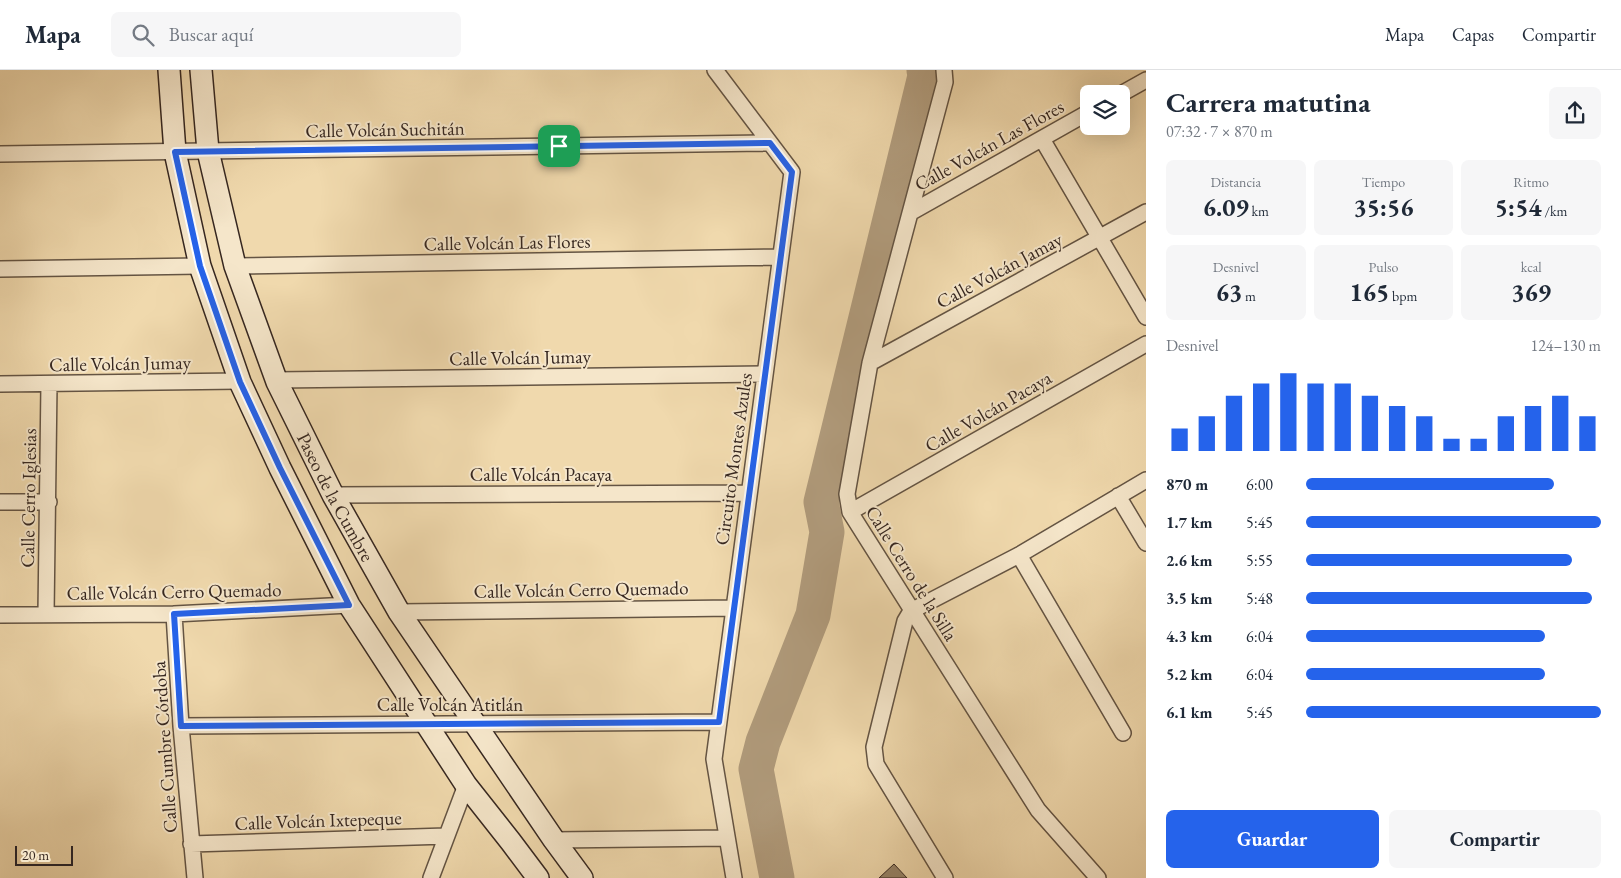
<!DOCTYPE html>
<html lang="es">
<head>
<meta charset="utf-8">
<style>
  body { margin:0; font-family:"EB Garamond",serif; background:#f6f6f7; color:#1f2937; height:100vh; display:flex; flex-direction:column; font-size:19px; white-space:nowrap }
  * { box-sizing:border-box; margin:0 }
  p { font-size:16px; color:#747a83 }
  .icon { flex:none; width:28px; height:28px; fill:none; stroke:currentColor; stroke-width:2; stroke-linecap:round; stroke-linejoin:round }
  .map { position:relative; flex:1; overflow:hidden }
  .drawer { display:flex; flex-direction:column; background:#fff; width:475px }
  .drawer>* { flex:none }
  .fabs { position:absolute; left:1080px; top:15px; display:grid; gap:10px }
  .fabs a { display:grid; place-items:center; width:50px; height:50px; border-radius:8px; background:#fff; box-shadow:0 5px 20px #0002; font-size:25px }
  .scale { position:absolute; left:15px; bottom:12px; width:58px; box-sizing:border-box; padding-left:5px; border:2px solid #362720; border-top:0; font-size:14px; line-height:18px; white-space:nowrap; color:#362720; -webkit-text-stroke:4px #f5e6ca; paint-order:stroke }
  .pin { position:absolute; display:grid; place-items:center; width:42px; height:42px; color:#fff; margin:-21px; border-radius:10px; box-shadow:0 2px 8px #0006 }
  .round { display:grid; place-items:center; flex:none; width:52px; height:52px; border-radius:8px; background:#f6f6f7 }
  .overview { display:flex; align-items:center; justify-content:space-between; height:85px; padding:0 20px }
  h1 { font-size:28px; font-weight:700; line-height:38px }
  .stats { display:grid; grid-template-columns:repeat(3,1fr); gap:8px; height:85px; padding:5px 20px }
  .stats div { display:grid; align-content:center; border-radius:8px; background:#f6f6f7; text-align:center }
  .stats b { font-size:25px; font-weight:700 }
  .stats small { font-size:14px; font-weight:400 }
  .stats p { font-size:14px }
  .chart { height:140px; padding:10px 20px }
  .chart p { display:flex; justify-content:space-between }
  .chart svg { width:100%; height:90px; margin-top:5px; stroke:#2563eb; stroke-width:6 }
  .primary-button { display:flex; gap:10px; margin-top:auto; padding:10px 20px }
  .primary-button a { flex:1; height:58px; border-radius:8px; background:#2563eb; color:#fff; font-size:20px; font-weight:700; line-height:58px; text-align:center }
  .primary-button a+a { background:#f6f6f7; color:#1f2937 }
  ul { padding:0 20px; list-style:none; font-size:16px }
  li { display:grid; grid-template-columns:80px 60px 1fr; align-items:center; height:38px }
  li i { height:12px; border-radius:6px; background:#2563eb }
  header { display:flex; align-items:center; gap:30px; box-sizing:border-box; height:70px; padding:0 25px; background:#fff; border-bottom:1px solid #e0e1e3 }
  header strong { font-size:24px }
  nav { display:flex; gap:28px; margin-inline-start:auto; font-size:18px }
  .search { width:350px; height:45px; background:#f6f6f7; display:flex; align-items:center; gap:12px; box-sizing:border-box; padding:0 18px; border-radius:8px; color:#747a83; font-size:19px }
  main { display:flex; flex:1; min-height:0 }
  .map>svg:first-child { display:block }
</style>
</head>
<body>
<header>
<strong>Mapa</strong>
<div class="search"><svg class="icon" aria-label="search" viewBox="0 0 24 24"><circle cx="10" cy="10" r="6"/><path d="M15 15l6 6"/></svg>Buscar aquí</div>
<nav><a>Mapa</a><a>Capas</a><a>Compartir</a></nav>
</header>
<main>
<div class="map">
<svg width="1146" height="808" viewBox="0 0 1146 808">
  <rect width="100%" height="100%" fill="#f0d9ad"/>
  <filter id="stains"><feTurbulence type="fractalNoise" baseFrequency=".004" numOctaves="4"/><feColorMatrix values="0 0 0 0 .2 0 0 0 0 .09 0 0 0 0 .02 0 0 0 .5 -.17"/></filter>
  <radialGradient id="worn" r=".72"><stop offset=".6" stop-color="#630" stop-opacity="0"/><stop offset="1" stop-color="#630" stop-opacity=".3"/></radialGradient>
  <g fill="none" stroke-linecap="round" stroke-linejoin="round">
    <path stroke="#b19c7d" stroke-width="35" d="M777,808L756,699L763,672L813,545L827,462L821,432L925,6L924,0"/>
  </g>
  <path fill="#978469" stroke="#362720" d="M894,794L907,808H879Z"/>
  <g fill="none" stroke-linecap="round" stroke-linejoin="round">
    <defs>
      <path id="street" d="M715,0L792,102L714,689L734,808
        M944,0L945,12L870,293L847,424L850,442L1038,740L1098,808
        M1121,24L1146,10
        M1042,69L1146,247
        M0,84L770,73
        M910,143L1089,42
        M235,196L780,187
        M0,199L200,196
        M870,293L1146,142
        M276,310L765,304
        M0,314L240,311
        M333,425L749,423
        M1118,426L1146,473
        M0,432H49
        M850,442L1146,274
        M1019,485L1123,663
        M399,542L734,538
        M46,544L49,314
        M174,544L181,656L195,808
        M0,545L174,544L349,535
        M181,656L719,652
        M554,770L727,768
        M191,774L446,766
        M431,808L466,715
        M945,808L876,694L874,677L905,551L911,541L1019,485L1146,410"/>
      <g id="secondary">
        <path d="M169,0L175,82L200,196L240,312L280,398L349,535L466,715L511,772L538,808"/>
        <path id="s1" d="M201,0L208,81L235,196L277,312L333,425L399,542L554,770L582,808"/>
      </g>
    </defs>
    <use href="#street" stroke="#645443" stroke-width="18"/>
    <use href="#secondary" stroke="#362720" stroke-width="24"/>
    <use href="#street" stroke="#f5e6ca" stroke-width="15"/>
    <use href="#secondary" stroke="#f5e6ca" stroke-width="21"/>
  </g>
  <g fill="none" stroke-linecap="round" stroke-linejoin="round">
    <defs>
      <path id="route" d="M770,73L792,102L719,652L181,656L174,544L349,535L280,398L240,312L200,196L175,82Z"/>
    </defs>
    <use href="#route" stroke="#fff" stroke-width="10"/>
    <use href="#route" stroke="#2563eb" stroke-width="6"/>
  </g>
  <g text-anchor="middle" stroke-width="4" stroke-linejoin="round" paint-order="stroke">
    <g font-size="19" fill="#362720" stroke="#f5e6ca">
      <text transform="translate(385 59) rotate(-1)" y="7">Calle Volcán Suchitán</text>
      <text transform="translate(989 75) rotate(-29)" y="7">Calle Volcán Las Flores</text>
      <text transform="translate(507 172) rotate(-1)" y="7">Calle Volcán Las Flores</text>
      <text transform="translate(999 200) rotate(-28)" y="7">Calle Volcán Jamay</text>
      <text transform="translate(520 287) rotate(-1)" y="7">Calle Volcán Jumay</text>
      <text transform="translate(120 293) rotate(-1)" y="7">Calle Volcán Jumay</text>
      <text transform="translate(988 341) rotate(-30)" y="7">Calle Volcán Pacaya</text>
      <text transform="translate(733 389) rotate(-82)" y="7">Circuito Montes Azules</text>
      <text x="541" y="411">Calle Volcán Pacaya</text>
      <text transform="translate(28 428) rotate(-89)" y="7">Calle Cerro Iglesias</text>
      <text dy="7" stroke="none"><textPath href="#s1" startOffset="452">Paseo de la Cumbre</textPath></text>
      <text transform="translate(912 503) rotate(58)" y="7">Calle Cerro de la Silla</text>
      <text transform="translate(581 519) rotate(-1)" y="7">Calle Volcán Cerro Quemado</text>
      <text transform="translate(174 521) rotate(-1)" y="7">Calle Volcán Cerro Quemado</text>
      <text x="450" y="641">Calle Volcán Atitlán</text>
      <text transform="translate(164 677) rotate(-94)" y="7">Calle Cumbre Córdoba</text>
      <text transform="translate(318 750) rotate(-2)" y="7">Calle Volcán Ixtepeque</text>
    </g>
  </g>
  <rect width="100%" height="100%" filter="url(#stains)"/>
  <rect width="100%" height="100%" fill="url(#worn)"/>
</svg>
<div class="fabs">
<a><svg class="icon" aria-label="layers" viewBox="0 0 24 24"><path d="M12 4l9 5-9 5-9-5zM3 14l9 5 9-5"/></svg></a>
</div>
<div class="scale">20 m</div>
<div class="pin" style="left:559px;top:76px;background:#1e9e55"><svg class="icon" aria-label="arrive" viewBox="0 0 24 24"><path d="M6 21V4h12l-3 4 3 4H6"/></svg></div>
</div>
<section class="drawer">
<div class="overview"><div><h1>Carrera matutina</h1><p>07:32 · 7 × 870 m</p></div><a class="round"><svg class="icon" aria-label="share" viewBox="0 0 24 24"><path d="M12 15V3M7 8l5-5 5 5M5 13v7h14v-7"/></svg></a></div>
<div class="stats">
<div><p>Distancia</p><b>6.09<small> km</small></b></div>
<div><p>Tiempo</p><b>35:56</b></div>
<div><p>Ritmo</p><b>5:54<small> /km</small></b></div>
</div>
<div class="stats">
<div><p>Desnivel</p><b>63<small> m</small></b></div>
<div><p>Pulso</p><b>165<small> bpm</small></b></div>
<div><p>kcal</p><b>369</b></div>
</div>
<div class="chart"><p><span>Desnivel</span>124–130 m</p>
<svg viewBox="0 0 160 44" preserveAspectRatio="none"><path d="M5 44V33M15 44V27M25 44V17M35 44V11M45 44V6M55 44V11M65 44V11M75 44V17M85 44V22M95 44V27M105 44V38M115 44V38M125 44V27M135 44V22M145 44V17M155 44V27"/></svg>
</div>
<ul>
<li><b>870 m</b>6:00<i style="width:84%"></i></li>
<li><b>1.7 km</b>5:45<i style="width:100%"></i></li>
<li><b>2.6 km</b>5:55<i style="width:90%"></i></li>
<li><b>3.5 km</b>5:48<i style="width:97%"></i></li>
<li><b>4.3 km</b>6:04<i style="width:81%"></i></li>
<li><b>5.2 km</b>6:04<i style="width:81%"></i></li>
<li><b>6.1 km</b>5:45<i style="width:100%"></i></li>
</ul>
<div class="primary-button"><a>Guardar</a><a>Compartir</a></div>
</section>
</main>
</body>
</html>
